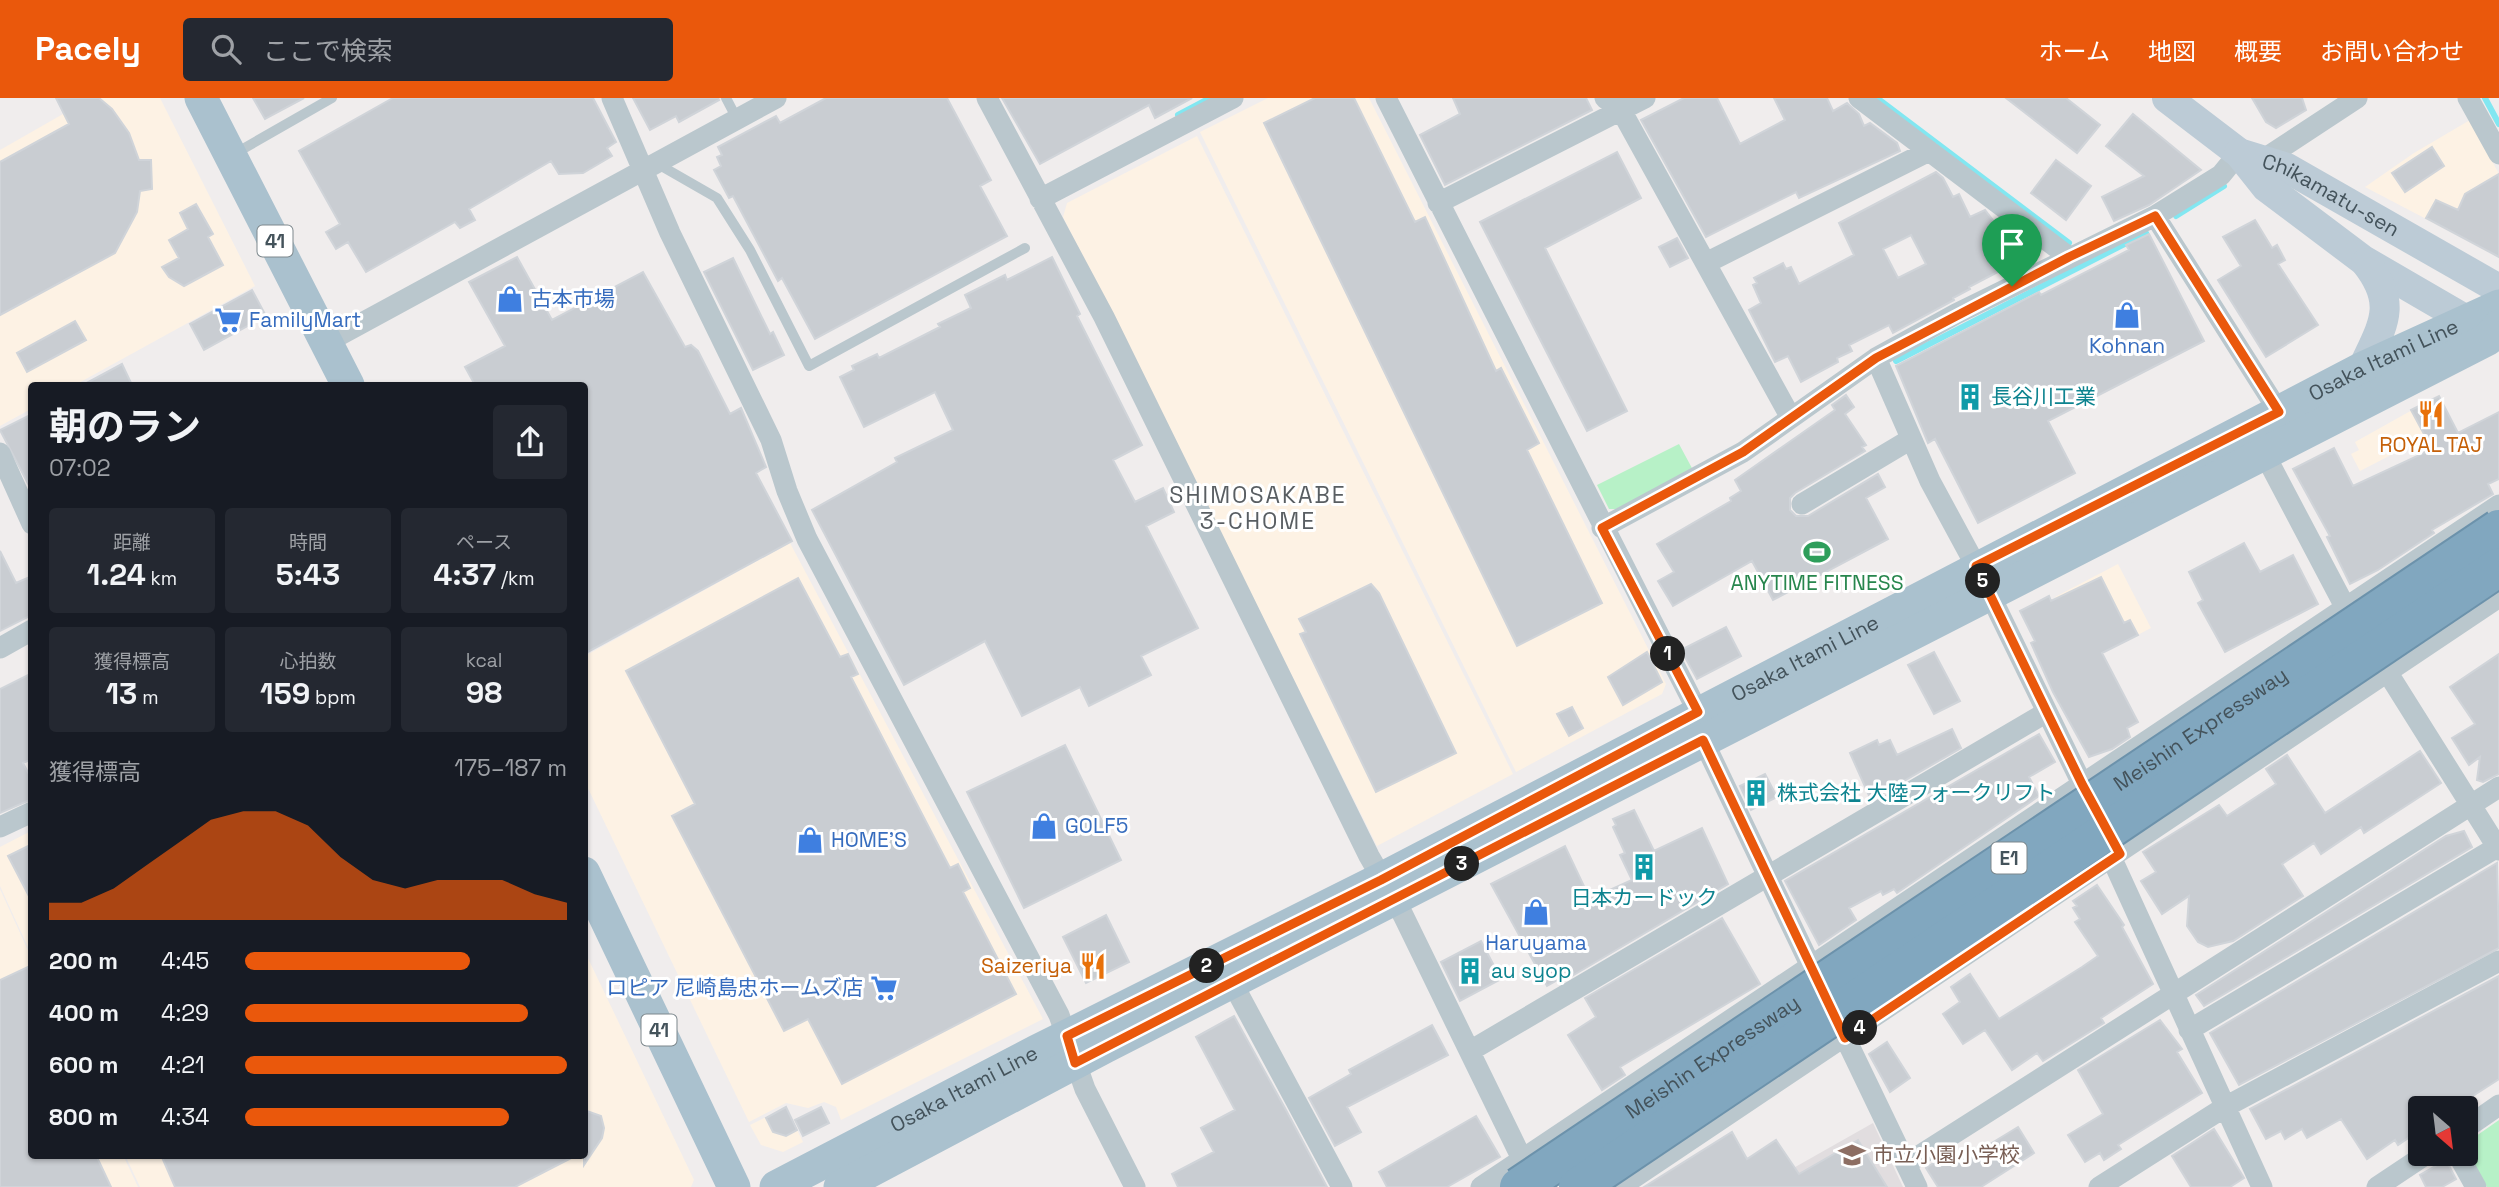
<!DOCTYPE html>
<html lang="ja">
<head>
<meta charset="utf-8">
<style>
  body { margin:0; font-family:"Space Grotesk","Noto Sans JP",sans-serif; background:#242831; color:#f1f3f6; height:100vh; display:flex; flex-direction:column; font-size:26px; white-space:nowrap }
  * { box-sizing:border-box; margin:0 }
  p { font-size:23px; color:#9ea1a6 }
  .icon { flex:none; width:38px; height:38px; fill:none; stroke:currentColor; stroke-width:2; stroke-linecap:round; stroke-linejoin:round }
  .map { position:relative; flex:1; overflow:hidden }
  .details { position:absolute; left:28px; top:284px; width:560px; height:777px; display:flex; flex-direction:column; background:#171b24; border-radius:7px; box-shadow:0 2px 5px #0004 }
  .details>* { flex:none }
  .needle { width:46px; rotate:152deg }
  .buttons { position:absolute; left:2408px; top:998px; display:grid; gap:14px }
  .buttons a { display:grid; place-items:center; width:70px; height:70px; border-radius:7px; background:#171b24; box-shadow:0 2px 5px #0004; font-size:35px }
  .pin { position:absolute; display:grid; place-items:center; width:60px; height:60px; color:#fff; margin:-72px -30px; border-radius:50% 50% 50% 0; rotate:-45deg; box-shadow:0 0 7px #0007 }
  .pin .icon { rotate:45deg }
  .km { position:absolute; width:35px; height:35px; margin:-18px; border-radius:50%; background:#222; color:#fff; font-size:19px; line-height:35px; text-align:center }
  .round { display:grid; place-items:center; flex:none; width:74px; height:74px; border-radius:7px; background:#242831 }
  .headline { display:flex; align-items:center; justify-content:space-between; height:119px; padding:0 21px }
  h1 { font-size:38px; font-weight:700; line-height:52px }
  .metrics { display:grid; grid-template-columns:repeat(3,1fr); gap:10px; height:119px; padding:7px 21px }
  .metrics div { display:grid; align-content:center; border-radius:7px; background:#242831; text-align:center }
  .metrics b { font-size:30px; font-weight:700 }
  .metrics small { font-size:19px; font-weight:400 }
  .metrics p { font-size:19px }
  .chart { height:196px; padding:14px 21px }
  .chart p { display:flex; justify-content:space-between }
  .chart svg { width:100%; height:126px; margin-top:7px; fill:#ea580c; opacity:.7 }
  ul { padding:0 21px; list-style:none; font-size:23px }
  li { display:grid; grid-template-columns:112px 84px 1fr; align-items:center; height:52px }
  li i { height:18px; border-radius:9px; background:#ea580c }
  header { display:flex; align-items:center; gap:42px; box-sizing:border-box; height:98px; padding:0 35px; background:#ea580c; color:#fff }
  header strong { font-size:33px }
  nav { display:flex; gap:38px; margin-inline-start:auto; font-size:24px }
  .search { width:490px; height:63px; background:#242831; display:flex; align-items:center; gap:18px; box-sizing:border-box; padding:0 24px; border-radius:7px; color:#9ea1a6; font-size:26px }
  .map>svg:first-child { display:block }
</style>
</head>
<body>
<header>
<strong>Pacely</strong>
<div class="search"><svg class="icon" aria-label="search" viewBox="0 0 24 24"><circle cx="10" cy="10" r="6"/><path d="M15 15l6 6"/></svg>ここで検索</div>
<nav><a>ホーム</a><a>地図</a><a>概要</a><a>お問い合わせ</a></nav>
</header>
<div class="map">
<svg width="2499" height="1089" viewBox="0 0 2499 1089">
  <rect width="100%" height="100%" fill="#f0eded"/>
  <path fill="#fdf2e4" d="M91,0H160L255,188L75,287H32L31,311L0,328V52Z
    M1268,0H1369L1666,586L1662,596L1516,674L1200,34Z
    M2470,22L2499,76V159L2365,89L2414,55Z
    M1197,38L1513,676L1377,748L1063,119L1067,105Z
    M2439,297L2451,321L2424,335L2426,339L2360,373L2351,356L2359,352L2355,344Z
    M790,445L1043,921L841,1022L836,1009L824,1004L808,1010L786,1005L749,1024L585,684V558Z
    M2118,466L2151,530L2088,563L2055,499Z
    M31,733V856L0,788V749Z
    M0,791L31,859L32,1057H123L138,1089H0Z
    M585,854L694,1082L691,1089H140L125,1057H584Z
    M786,1009L803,1044L783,1054L761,1047L750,1027Z"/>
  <path fill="#e1dddf" d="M1873,1025L1903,1089H1760Z"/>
  <path fill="#b7f1c7" d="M1679,346L1693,372L1616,411H1609L1597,387Z
    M2499,1022V1089H2487L2467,1054L2469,1043Z"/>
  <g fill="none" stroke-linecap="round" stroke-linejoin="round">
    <path stroke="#82e7f1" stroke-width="6" d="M1877,0L2069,145
      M2485,0L2499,26
      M1178,17L1210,0
      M2176,118L2224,88
      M1896,263L2146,135"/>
  </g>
  <path fill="#c9cdd2" stroke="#d0d4d9" stroke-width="2" fill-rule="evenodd" d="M56,0H99L112,11L129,35L139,62H151L152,91L140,93L137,114L115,155L0,217V64L69,26Z
    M253,0H304L265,21Z
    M393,0H593L616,44L607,50L612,58L583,75L559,76L551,63L469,111L475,122L460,130L455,124L366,174L348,144L336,151L326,134L340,126L299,53Z
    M633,0H718L719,2L679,24L676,18L650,32Z
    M826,0H947L991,82L980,88L1007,138L815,241L782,180L778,183L733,98L729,100L714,72L721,68L717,59L722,57L718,49L776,18L780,25Z
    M1002,0H1192L1155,20L1149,7L1040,66Z
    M1315,0H1354L1415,124L1425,119L1496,273L1501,270L1539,345L1527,352L1602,505L1517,548L1264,25Z
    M1453,0H1586L1592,12L1445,87L1420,37L1460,16Z
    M1684,0H1717L1740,46L1785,22L1774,0H1827L1833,13L1847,5L1859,16L1864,28L1870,25L1897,45L1900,53L1799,100L1796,94L1706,139L1641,22Z
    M2006,0H2066L2100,27L2077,55Z
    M2252,0H2302L2306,12L2276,30L2266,24Z
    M2133,16L2201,72L2149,107L2114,123L2102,99L2144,78L2106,48Z
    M2432,49L2444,68L2405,94L2392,75Z
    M1617,54L1641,100L1545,150L1627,313L1587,333L1480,124Z
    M2056,62L2091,88L2066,122L2031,95Z
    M1936,74L1943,80L1953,99L1959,96L1970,119L1985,112L1996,126L2000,124L2010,142L2018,137L2029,145L2034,155L1969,189L1970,191L1953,200L1954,202L1893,235L1889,227L1849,247L1852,253L1837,260L1838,264L1801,284L1788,258L1775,264L1749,212L1761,205L1753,187L1757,185L1754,180L1783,165L1786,171L1791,169L1799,186L1854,157L1839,125ZM1911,137L1926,166L1898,180L1883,151Z
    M2499,76V159L2426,120L2436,102L2458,112L2465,96Z
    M196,106L213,136L208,139L223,167L184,188L169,179L162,169L179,160L169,142L188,131L180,115Z
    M2255,122L2272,150L2277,147L2285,162L2278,166L2318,227L2266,259L2218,182L2241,168L2223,139Z
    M2149,136L2204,243L2048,323L2075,375L1978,425L1935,341L1928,345L1896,268L2039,194L2041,197L2129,152L2126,147Z
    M1677,140L1688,160L1670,169L1659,149Z
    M517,159L552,222L643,174L685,249L691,247L698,253L730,316L741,310L766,369L756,375L792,443L584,556V287H475L465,269L505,248L469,184Z
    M1052,159L1080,216L1077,218L1142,347L1113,362L1135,404L1163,390L1174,414L1146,428L1198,530L1141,558L1151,577L1089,608L1080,589L1022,618L985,543L904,587L812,412L897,364L895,360L953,332L935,294L864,329L840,279L854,272L852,268L877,256L879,260L940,229L938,226L971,210L965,197L1005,177L1007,182Z
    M733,160L770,236L773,234L784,257L753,272L704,174Z
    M252,192L266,218L204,252L190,226Z
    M75,223L86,242L27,274L17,255Z
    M122,266L132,287H83Z
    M1846,297L1854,309L1845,316L1866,347L1862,349L1865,353L1795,395L1790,400V412L1796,418H1808L1878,376L1885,389L1866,400L1888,441L1773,502L1752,463L1673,508L1658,483L1674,474L1657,446L1731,403L1730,400L1741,393L1735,382L1835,312L1832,307Z
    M2439,298L2458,335L2499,314V381L2488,386L2493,396L2432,432L2434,435L2378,472L2350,486L2327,439L2330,438L2293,371L2334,350L2353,388L2424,355L2431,349L2411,312Z
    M32,316V393L0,332Z
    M2244,445L2260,474L2293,457L2318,506L2225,554L2198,505L2203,502L2189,474Z
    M0,453L16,485L32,478V517L0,533Z
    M2101,479L2124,525L2130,522L2138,537L2102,555L2138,624L2127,630L2130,639L2112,651L2089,659L2053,594L2031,545L2035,543L2020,513L2049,498L2051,503Z
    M798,480L840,559L848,556L858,576L851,579L950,770L958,766L970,790L963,794L1016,896L842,986L808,921L784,933L672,718L695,706L626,573Z
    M1371,486L1379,495L1456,655L1376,694L1300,536L1306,534L1299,521Z
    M1726,529L1741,558L1697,581L1681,552Z
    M1647,554L1662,584L1623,607L1608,579Z
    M1934,554L1960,603L1934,616L1908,567Z
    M2499,556V676L2483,684L2477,682L2480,659L2469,667L2452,640L2475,626L2450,589Z
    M32,575V661L23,665L32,682V701L0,715V591Z
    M1572,609L1583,630L1569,638L1557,616Z
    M1952,631L1961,650L1871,702L1850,655L1877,642L1879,647L1890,642L1897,657Z
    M2039,636L2055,664L2029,679L2039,698L1897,795L1894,791L1883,797L1881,793L1849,810L1856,822L1819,847L1785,783Z
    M1065,647L1121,762L1024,810L967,694Z
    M2420,653L2441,685L2364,735L2361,729L2321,756L2314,745L2282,766L2303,798L2233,843L2208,849L2198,844L2187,828L2189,798L2162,816L2141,783L2156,774L2143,754L2219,707L2227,718L2276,686L2266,671L2287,657L2325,715Z
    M1765,676L1777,699L1751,712L1740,688Z
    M1634,712L1654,753L1702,730L1728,786L1572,878L1570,875L1547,888L1491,786L1565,748L1590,801L1632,782L1620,757L1625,755L1613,729L1616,727L1613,721Z
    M2464,733L2472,749L2204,908L2196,897L2446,738Z
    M32,746V804L8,758Z
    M2497,765L2499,850L2239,987L2210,935Z
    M2097,787L2124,827L2122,829L2153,886L2101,920L2104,925L2043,963L2037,955L2012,972L1985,932L1963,946L1943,916L1960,904L1951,889L1970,876L1999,921L2082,869L2098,858L2075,824L2080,821L2073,810L2077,808L2073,803Z
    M1106,817L1129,864L1086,885L1063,839Z
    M1722,820L1760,886L1620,969L1625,977L1602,992L1568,937L1596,919L1585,900Z
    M1481,843L1501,881L1460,903L1441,864Z
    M32,867V1057H96L111,1089H0V882Z
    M2499,878V981L2454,1010H2420V1032L2398,1047L2395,1042L2367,1061L2341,1021L2307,1040L2302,1031L2285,1041L2281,1033L2266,1041L2250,1011Z
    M1234,918L1286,1012L1327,1089H1178L1172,1076L1214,1054L1201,1030L1235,1012L1196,939Z
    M2160,922L2182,951L2177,954L2202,995L2118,1047L2121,1051L2104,1062L2100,1055L2085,1064L2068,1037L2103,1016L2078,972Z
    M1432,927L1448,957L1347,1009L1361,1034L1335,1048L1309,1000L1351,976L1349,972Z
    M1887,944L1910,980L1890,994L1869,956Z
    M786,1009L797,1032L786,1038L773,1034L766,1020Z
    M821,1009L829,1025L803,1038L795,1022Z
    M584,1012L601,1018L604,1030L602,1040L584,1067Z
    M1476,1018L1500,1059L1447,1089H1387L1379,1074Z
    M2018,1029L2034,1055L1981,1089H1938L1926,1070L1947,1056L1954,1068Z
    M2214,1031L2244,1080L2230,1089H2191L2172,1058Z
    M1732,1034L1747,1061L1776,1042L1799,1076L1858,1042L1887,1089H1644Z
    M161,1057H577L515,1089H175Z
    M2446,1062L2456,1081L2442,1089H2426L2420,1077Z"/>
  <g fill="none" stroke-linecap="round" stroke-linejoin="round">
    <path stroke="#bac7cd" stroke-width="10" d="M726,0L737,21
      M234,56L332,0
      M656,65L717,100L750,152L809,268L1025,150"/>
    <path stroke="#bac7cd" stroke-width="21" d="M612,0L670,135L771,342L787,393L807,441L1059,917L1085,991L1135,1089
      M987,0L1104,219L1369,758L1403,817L1522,1061
      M1386,0L1698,614L1703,642L1816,879
      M1605,0L1621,12L1791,320
      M1859,0L2069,159
      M2468,0L2499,56
      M2264,61L2357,0
      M1040,101L1233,0
      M1438,105L1645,0
      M2155,118L2279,314
      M1706,165L1929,53
      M327,244L776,0
      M1876,260L1930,383L1976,468L2087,696
      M0,355L32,426
      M2264,355L2351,520
      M1802,406L1911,341
      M1602,430L1743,354L1876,260L1956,216L2155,118L2221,77L2239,55
      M0,550L32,532
      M2381,564L2499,752
      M0,729L32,714
      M2112,761L2262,1089
      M1233,886L1342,1089
      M1830,908L1917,1089
      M2189,932L2499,748
      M1470,953L2047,614
      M2466,1030L2499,1007
      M2457,1055L2476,1089
      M1906,1066L2499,689
      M1481,1089L2499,407
      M1620,1089L2499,499
      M2099,1089L2225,1009L2499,863
      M2377,1089L2428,1055"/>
    <g stroke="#bccbd6" stroke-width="30">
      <path id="s1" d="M2167,0L2239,55L2287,70L2499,191"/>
      <path d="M2239,55L2266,89L2363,162L2468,223L2481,235"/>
      <path d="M2363,270C2382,228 2399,207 2366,165"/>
    </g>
    <g stroke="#aac1ce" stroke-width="33">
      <path d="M201,0L348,287"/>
      <path d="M584,775L734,1089"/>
      <path id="s2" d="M776,1089L1037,953L1381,781L2363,270L2499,208"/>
      <path d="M840,1089L1105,949L2488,241L2499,228"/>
    </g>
    <defs>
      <g id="highway-bridge">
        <path id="s3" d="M1519,1089L2499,431"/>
        <path d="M1578,1089L2499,469"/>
      </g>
    </defs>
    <use href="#highway-bridge" stroke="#6c92ab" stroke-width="42" stroke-linecap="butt"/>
    <use href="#highway-bridge" stroke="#81a7bf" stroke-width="38"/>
  </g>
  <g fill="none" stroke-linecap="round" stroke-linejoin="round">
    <defs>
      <path id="route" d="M2155,118L2279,314L1976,468L2082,686L2120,756L1845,940L1703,642L1075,965L1067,938L1381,782L1698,614L1602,430L1743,354L1876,260L2069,159Z"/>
    </defs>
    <use href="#route" stroke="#fff" stroke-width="14"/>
    <use href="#route" stroke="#ea580c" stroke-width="9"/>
  </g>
  <defs>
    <symbol id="shop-bare" viewBox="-9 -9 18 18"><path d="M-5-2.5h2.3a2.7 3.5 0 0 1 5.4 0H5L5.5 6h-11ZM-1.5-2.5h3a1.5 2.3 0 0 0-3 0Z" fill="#3f7fe0" stroke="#fff" stroke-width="2.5" paint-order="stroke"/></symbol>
    <symbol id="supermarket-bare" viewBox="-9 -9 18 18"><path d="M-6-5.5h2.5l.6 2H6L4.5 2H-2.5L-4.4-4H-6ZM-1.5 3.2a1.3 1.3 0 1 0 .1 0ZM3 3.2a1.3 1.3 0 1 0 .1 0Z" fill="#3f7fe0" stroke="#fff" stroke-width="2.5" paint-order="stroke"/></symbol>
    <symbol id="building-bare" viewBox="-9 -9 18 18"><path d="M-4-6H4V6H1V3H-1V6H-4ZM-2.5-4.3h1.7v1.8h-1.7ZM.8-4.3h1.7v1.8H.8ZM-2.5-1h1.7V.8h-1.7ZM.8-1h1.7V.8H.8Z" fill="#0f9aa8" stroke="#fff" stroke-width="2.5" paint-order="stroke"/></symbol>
    <symbol id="restaurant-bare" viewBox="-9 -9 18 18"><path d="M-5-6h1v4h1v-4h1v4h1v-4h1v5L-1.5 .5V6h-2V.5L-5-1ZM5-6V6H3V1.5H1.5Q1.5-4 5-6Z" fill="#e8710a" stroke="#fff" stroke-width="2.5" paint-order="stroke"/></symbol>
    <symbol id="stadium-bare" viewBox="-9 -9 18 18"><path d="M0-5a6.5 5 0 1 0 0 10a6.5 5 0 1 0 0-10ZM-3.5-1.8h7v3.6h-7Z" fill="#2e9e5b" stroke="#fff" stroke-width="2.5" paint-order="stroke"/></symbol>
    <symbol id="school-bare" viewBox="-9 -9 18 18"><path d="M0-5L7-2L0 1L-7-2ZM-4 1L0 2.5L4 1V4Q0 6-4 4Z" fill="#8d6e63" stroke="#fff" stroke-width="2.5" paint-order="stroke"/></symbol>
  </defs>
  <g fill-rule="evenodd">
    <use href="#shop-bare" x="491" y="182" width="38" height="38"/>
    <use href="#shop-bare" x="2108" y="198" width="38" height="38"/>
    <use href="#supermarket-bare" x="209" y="203" width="38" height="38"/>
    <use href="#building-bare" x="1951" y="280" width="38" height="38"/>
    <use href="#restaurant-bare" x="2412" y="297" width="38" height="38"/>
    <use href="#stadium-bare" x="1798" y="435" width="38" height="38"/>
    <use href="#building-bare" x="1737" y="676" width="38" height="38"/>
    <use href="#shop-bare" x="1025" y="709" width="38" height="38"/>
    <use href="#shop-bare" x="791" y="723" width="38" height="38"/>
    <use href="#building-bare" x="1625" y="750" width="38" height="38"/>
    <use href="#shop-bare" x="1517" y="795" width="38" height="38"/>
    <use href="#restaurant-bare" x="1074" y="849" width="38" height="38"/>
    <use href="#building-bare" x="1451" y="854" width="38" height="38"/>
    <use href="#supermarket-bare" x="865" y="871" width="38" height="38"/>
    <use href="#school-bare" x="1833" y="1038" width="38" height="38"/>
  </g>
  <g text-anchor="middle" stroke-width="6" stroke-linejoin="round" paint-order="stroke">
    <g fill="#fff" stroke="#7c878c" stroke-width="2">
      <rect x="257.5" y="127.5" width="35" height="31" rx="5"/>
      <rect x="1991.5" y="744.5" width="35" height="31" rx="5"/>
      <rect x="641.5" y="916.5" width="35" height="31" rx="5"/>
    </g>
    <g font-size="19" font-weight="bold" fill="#44535b">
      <text x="275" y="150">41</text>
      <text x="2009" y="767">E1</text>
      <text x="659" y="939">41</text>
    </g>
    <g font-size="21" fill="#44535b" stroke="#fff">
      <text dy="7" stroke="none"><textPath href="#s1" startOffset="192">Chikamatu-sen</textPath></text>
      <text dy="7" stroke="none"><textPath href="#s2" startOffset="1808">Osaka Itami Line</textPath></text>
      <text dy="7" stroke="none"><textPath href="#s2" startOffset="1157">Osaka Itami Line</textPath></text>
      <text dy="7" stroke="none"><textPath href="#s3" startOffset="821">Meishin Expressway</textPath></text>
      <text dy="7" stroke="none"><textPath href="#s3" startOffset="233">Meishin Expressway</textPath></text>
      <text dy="7" stroke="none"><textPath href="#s2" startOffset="212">Osaka Itami Line</textPath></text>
    </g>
    <g font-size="21" fill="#366cbe" stroke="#fff" text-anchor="start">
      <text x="531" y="208">古本市場</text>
      <text x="249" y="229">FamilyMart</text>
      <text x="2127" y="255" text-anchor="middle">Kohnan</text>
      <text x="1065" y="735">GOLF5</text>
      <text x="831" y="749">HOME'S</text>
      <text x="1536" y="852" text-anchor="middle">Haruyama</text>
      <text x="863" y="897" text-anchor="end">ロピア 尼崎島忠ホームズ店</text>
    </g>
    <g font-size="21" fill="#0d838f" stroke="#fff" text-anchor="start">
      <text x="1991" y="306">長谷川工業</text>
      <text x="1777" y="702">株式会社 大陸フォークリフト</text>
      <text x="1644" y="807" text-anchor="middle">日本カードック</text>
      <text x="1491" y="880">au syop</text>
    </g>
    <g font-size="21" fill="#c56008" stroke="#fff">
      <text x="2431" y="354">ROYAL TAJ</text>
      <text x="1072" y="875" text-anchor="end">Saizeriya</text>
    </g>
    <g font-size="21" fill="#27864d" stroke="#fff">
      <text x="1817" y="492">ANYTIME FITNESS</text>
    </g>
    <g font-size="21" fill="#785e54" stroke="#fff" text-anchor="start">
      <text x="1873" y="1064">市立小園小学校</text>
    </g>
    <g font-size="23" letter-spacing="2" fill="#595e62" stroke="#fff">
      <text x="1258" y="405">SHIMOSAKABE<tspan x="1258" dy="26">3-CHOME</tspan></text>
    </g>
  </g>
</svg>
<div class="buttons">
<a><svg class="needle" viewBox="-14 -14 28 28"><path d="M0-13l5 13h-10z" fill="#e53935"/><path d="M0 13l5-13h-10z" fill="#9ea1a6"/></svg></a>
</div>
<div class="pin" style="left:2012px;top:188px;background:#1e9e55"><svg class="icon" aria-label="arrive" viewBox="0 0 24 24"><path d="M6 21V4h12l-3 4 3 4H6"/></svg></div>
<b class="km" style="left:1668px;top:556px">1</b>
<b class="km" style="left:1207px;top:868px">2</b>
<b class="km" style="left:1462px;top:766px">3</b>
<b class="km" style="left:1860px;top:930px">4</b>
<b class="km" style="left:1983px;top:483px">5</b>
<section class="details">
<div class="headline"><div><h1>朝のラン</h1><p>07:02</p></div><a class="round"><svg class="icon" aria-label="share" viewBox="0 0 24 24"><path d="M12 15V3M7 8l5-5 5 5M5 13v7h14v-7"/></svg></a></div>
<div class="metrics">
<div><p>距離</p><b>1.24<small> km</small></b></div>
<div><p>時間</p><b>5:43</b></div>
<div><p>ペース</p><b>4:37<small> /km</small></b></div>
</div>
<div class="metrics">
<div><p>獲得標高</p><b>13<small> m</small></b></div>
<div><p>心拍数</p><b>159<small> bpm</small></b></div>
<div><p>kcal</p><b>98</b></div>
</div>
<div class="chart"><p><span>獲得標高</span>175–187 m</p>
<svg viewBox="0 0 160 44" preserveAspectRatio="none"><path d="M0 44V38L10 38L20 33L30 25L40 17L50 9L60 6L70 6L80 11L90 22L100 30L110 33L120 30L130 30L140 30L150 35L160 38V44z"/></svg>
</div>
<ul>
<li><b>200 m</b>4:45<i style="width:70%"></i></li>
<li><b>400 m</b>4:29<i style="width:88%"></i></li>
<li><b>600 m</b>4:21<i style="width:100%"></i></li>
<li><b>800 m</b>4:34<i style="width:82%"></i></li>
</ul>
</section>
</div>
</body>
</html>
